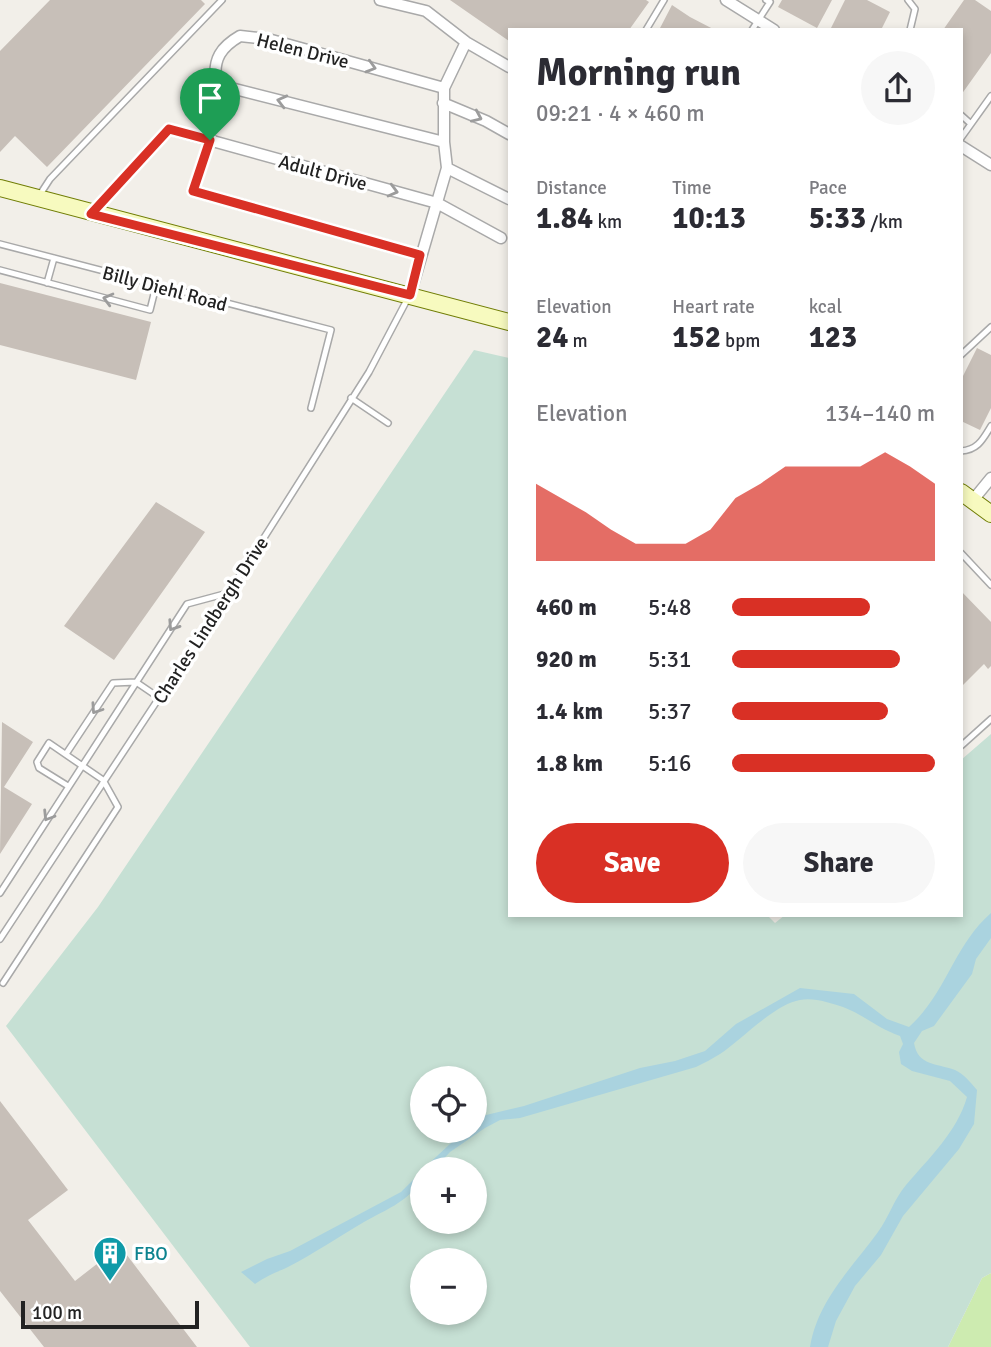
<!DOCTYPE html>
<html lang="en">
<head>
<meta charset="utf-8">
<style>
  body { margin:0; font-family:Signika,sans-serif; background:#f7f7f7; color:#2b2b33; height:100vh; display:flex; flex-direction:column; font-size:26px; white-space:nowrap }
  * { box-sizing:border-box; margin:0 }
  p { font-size:23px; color:#7c7c81 }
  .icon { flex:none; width:38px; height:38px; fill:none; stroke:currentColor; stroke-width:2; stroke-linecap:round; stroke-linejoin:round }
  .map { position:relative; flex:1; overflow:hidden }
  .details { position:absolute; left:508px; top:28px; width:455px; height:889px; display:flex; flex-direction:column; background:#fff; border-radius:0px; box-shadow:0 4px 10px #0003 }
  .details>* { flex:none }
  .tools { position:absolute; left:410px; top:1066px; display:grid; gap:14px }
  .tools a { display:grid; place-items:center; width:77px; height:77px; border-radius:50%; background:#fff; box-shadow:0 4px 10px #0003; font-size:35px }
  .scale { position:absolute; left:21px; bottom:18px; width:178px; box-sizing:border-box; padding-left:7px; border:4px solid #222; border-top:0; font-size:19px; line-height:24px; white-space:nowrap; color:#222; -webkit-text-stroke:5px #fff; paint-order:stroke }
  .pin { position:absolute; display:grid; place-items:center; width:60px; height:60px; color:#fff; margin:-72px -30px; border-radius:50% 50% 50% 0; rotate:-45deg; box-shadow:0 0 7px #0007 }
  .pin .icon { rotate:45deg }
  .round { display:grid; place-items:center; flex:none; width:74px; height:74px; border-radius:37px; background:#f7f7f7 }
  .headline { display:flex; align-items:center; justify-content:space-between; height:119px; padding:0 28px }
  h1 { font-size:38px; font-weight:800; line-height:52px }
  .metrics { display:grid; grid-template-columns:repeat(3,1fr); gap:10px; height:119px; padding:7px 28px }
  .metrics div { display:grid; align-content:center }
  .metrics b { font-size:30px; font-weight:800 }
  .metrics small { font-size:19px; font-weight:400 }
  .metrics p { font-size:19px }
  .chart { height:196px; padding:14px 28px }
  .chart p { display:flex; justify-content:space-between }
  .chart svg { width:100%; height:126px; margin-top:7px; fill:#d93025; opacity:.7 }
  .button { display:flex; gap:14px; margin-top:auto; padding:14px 28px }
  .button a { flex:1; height:80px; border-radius:42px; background:#d93025; color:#fff; font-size:28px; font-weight:800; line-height:80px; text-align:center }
  .button a+a { background:#f7f7f7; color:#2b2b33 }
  ul { padding:0 28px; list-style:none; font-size:23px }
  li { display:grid; grid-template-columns:112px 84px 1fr; align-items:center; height:52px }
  li i { height:18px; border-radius:9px; background:#d93025 }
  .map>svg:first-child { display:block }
</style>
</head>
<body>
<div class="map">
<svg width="991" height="1347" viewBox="0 0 991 1347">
  <rect width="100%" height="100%" fill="#f2efe9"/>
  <path fill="#cdebb0" d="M991,1273V1347H948L982,1278Z"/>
  <path fill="#c6e0d4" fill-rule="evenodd" d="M474,350L509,358V915H767L775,923L785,915H961V760L991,734V1273L982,1278L948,1347H250L6,1026L98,907ZM422,1078H474V1130H422ZM422,1169H474V1222H422ZM422,1260H474V1312H422Z"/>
  <path fill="#aad3df" d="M991,913V938L976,959L972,974L934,1026L922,1031L914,1043C918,1066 936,1063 955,1070C964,1074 970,1082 977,1090L974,1124L959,1149L903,1216L881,1255L855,1286L836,1321L828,1347H810C818,1300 851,1269 878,1232C889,1217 894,1199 906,1185C929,1158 957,1132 967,1097L950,1081L912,1071L901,1064L899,1052L903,1044L900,1036C879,1029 864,1015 843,1007C831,1003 813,997 800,1000C775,1004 742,1039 720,1054C712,1059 704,1063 696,1067L520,1118L500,1120L485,1128L450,1152L434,1169H423L464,1131L474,1130V1122L482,1116L524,1106L640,1068L675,1061L705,1051L736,1024L800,988L854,994L887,1019L909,1027C946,994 954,945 991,913Z
    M422,1171V1182C401,1205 389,1208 364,1222C338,1237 315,1253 288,1267C275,1273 268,1275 255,1284L241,1272L267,1259L290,1251L401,1192Z"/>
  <path fill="#c7bfb8" d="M50,0H201L205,4L47,167L15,136L0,152V51Z
    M450,0H646L649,2L629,30H509V41Z
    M782,0H832L817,28L778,7Z
    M845,0H867L890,12L881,30H830Z
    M964,0H975L991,11V53L961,95V30H943Z
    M672,5L690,17L715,30H659Z
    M0,283L151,322L136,380L0,345Z
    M977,348L991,355V408L980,430L961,421V374L963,376Z
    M156,502L205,532L114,660L64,626Z
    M961,591L991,622V666L988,669L984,664L961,687Z
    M2,722L33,742L4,787L32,804L0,854Z
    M0,1101L68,1190L28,1220L75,1281L120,1246L197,1347H44L0,1291Z"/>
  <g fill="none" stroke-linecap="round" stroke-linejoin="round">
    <defs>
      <path id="lane" d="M908,0L915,9L910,30
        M646,30L664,0
        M752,30L770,2L766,0
        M961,115L971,124
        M961,138L991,96
        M39,196L50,179L222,0
        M0,244L331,330L311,408
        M0,270L150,310L156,286
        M47,283L54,258
        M961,355L991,327
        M351,398L388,423
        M961,451C978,450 983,439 991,426
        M961,553L991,585
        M961,746L991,719
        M66,754L113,683L136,682L158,697
        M0,893L187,604L228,593
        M0,939L248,563L369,372L408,298
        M3,983L118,807L103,780L49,743L37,762L39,768L68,786"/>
      <path id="street" d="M380,0L426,11L466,42L509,67
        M726,0L774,30
        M443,103L486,121L509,134
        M210,140L193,191L420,255
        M444,142L223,86L216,81C213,59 221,47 240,36L268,39L444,88
        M961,146L991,165
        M447,168L509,199
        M91,214L169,129L437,203L501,238
        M410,295L447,168L444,142V88L466,42
        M973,500L991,478"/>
      <path id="secondary" d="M0,188L509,322
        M961,492L991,514"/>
    </defs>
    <use href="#lane" stroke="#a9a9a9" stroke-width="8"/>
    <use href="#street" stroke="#a9a9a9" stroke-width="13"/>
    <use href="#secondary" stroke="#707d05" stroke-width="18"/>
    <use href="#lane" stroke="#fff" stroke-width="5"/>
    <use href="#street" stroke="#fff" stroke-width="10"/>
    <use href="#secondary" stroke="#f7fabf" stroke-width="16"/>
  </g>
  <defs><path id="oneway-chevron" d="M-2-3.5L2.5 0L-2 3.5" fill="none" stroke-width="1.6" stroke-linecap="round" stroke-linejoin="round" transform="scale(1.75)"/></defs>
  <g stroke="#9c9c9c">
    <use href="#oneway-chevron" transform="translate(371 67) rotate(16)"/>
    <use href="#oneway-chevron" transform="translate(282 101) rotate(-166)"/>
    <use href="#oneway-chevron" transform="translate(477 117) rotate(24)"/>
    <use href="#oneway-chevron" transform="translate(393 191) rotate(15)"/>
    <use href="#oneway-chevron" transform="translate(108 299) rotate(-165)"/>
    <use href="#oneway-chevron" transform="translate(173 626) rotate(123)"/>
    <use href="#oneway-chevron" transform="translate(96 709) rotate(124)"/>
    <use href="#oneway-chevron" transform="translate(48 816) rotate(122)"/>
  </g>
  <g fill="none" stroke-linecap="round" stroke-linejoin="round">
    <defs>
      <path id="route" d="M169,129L210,140L193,191L420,255L410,295L91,214Z"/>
    </defs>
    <use href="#route" stroke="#fff" stroke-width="14"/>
    <use href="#route" stroke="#d93025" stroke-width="9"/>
  </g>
  <defs>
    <symbol id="building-pin" viewBox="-11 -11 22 30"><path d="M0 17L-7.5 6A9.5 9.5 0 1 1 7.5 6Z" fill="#0f9aa8" stroke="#fff"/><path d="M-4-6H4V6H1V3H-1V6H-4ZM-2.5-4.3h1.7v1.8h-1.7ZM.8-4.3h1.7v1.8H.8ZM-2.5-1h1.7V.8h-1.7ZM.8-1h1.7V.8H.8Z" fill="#fff"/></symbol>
  </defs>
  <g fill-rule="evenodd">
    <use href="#building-pin" x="91" y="1234" width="38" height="52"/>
  </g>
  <g text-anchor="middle" stroke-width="7" stroke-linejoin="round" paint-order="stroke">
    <g font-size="19" fill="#222" stroke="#fff">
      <text transform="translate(303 50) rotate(14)" y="7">Helen Drive</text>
      <text transform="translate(323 172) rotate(15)" y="7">Adult Drive</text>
      <text transform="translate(165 288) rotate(15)" y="7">Billy Diehl Road</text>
      <text transform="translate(210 620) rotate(-57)" y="7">Charles Lindbergh Drive</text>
    </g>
    <g font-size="19" fill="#0d838f" stroke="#fff" text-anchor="start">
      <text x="134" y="1260">FBO</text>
    </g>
  </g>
</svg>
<div class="tools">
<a><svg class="icon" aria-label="locate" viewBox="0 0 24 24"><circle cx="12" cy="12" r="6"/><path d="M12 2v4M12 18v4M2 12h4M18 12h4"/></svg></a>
<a>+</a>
<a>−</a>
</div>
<div class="scale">100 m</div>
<div class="pin" style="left:210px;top:140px;background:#1e9e55"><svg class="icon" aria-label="arrive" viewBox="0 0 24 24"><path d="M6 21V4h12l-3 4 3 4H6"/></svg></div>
<section class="details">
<div class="headline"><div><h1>Morning run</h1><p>09:21 · 4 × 460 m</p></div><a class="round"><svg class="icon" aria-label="share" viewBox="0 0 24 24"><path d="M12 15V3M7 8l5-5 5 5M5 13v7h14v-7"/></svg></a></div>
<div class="metrics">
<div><p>Distance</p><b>1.84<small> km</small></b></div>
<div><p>Time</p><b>10:13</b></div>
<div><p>Pace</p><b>5:33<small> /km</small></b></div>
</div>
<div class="metrics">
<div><p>Elevation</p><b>24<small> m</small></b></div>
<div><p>Heart rate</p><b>152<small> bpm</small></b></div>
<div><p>kcal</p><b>123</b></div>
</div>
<div class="chart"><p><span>Elevation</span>134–140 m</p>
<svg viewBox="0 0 160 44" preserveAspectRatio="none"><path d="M0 44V17L10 22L20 27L30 33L40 38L50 38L60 38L70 33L80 22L90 17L100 11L110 11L120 11L130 11L140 6L150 11L160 17V44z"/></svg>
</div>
<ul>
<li><b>460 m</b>5:48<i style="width:68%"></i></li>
<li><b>920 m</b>5:31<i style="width:83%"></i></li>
<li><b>1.4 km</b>5:37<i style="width:77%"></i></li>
<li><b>1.8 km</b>5:16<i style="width:100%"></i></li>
</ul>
<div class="button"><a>Save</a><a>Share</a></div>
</section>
</div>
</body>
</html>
